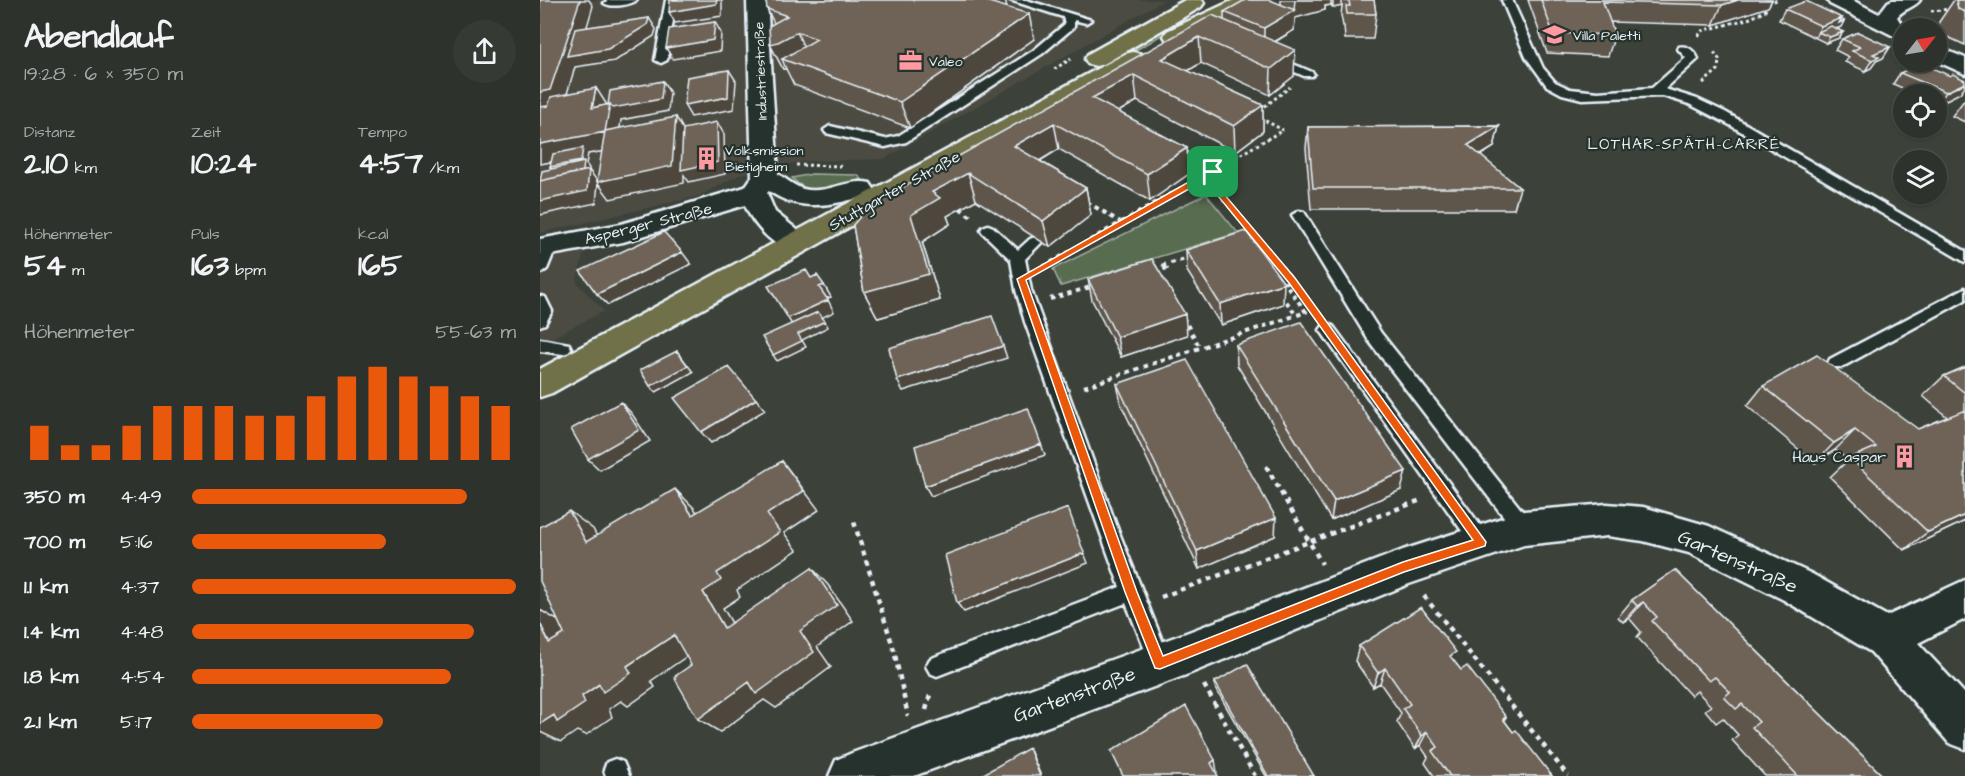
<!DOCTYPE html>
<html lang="de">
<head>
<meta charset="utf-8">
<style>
  body { margin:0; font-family:"Architects Daughter",sans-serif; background:#353a34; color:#f1f3f6; height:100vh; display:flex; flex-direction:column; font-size:22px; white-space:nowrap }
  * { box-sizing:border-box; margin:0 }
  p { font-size:20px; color:#a7aaa9 }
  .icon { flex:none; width:33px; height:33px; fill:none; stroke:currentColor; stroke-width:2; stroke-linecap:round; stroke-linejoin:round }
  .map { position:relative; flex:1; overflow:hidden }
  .panel { display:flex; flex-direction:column; background:#2d322c; width:540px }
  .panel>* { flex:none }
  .needle { width:39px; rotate:59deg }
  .buttons { position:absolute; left:1353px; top:18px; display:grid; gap:12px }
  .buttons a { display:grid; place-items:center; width:54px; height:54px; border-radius:50%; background:#2d322c; box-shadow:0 2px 4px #0004,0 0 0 2px #484d48; font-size:30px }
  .pin { position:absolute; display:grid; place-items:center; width:51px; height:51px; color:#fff; margin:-26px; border-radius:12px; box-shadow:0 3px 9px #0006 }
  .round { display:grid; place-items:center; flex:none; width:63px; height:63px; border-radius:32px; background:#353a34 }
  .summary { display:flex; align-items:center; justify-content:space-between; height:102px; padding:0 24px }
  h1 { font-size:33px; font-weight:700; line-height:45px }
  .stats { display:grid; grid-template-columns:repeat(3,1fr); gap:9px; height:102px; padding:6px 24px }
  .stats div { display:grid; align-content:center }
  .stats b { font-size:30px; font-weight:700 }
  .stats small { font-size:16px; font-weight:400 }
  .stats p { font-size:16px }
  .chart { height:168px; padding:12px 24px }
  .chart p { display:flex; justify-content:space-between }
  .chart svg { width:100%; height:108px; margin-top:6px; stroke:#ea580c; stroke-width:6 }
  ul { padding:0 24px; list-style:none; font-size:20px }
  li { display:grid; grid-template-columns:96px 72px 1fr; align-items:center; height:45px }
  li i { height:15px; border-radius:8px; background:#ea580c }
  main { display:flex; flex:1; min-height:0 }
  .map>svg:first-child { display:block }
</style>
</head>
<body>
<main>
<section class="panel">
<div class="summary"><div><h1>Abendlauf</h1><p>19:28 · 6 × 350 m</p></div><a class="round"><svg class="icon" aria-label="share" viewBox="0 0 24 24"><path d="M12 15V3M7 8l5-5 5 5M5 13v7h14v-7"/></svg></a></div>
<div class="stats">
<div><p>Distanz</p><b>2.10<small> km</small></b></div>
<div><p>Zeit</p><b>10:24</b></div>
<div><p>Tempo</p><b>4:57<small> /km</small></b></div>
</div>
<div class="stats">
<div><p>Höhenmeter</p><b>54<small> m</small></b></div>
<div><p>Puls</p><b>163<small> bpm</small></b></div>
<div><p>kcal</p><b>165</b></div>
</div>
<div class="chart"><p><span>Höhenmeter</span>55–63 m</p>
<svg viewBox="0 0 160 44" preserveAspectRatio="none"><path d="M5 44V30M15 44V38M25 44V38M35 44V30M45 44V22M55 44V22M65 44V22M75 44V26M85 44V26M95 44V18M105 44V10M115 44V6M125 44V10M135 44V14M145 44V18M155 44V22"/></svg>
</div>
<ul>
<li><b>350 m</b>4:49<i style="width:85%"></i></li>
<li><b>700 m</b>5:16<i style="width:60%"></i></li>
<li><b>1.1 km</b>4:37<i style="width:100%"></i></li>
<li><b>1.4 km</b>4:48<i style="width:87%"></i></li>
<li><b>1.8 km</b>4:54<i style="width:80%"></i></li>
<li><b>2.1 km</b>5:17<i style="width:59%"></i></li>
</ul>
</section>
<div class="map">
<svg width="1425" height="776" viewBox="0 0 1425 776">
  <rect width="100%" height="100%" fill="#3c423a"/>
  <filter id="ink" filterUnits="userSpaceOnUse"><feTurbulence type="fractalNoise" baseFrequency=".0167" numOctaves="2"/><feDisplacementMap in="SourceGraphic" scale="12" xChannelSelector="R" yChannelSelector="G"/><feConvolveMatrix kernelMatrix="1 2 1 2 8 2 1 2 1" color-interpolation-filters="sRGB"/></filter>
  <g filter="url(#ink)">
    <path fill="#4b4c43" d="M0,0H624L344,159L263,161L201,174L159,196L0,233Z
      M45,249L36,282L64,311L0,344V257Z"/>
    <path fill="#596c4f" stroke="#a0aea4" stroke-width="1.5" d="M645,15L649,16L612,41L535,83L529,84Z
      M272,174L317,175L322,179C298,188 272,200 252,178Z
      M666,194L698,233L521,286L513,269Z"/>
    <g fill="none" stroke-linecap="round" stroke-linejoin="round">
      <defs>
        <path id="service" d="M97,0C90,5 71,8 64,3L69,0Z
          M126,0H136L127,60L121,63L115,60Z
          M470,0H486L551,20L546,23L534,20V27L502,54L366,142L345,147L286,133L284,130L290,126L345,139L358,136L494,50L525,24L523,17Z
          M962,0H972L1003,68L1015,82L1030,89L1058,92L1112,88L1146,58L1138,49L1139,47C1147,45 1155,51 1158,59L1125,89L1157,99L1185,112L1425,251V262L1190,125L1149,104L1123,96L1042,99L1022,94L1007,86L986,57Z
          M736,57L772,72L774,74L772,76H764L732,62L730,60Z
          M759,211L764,212L841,333L991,522L993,528L991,534L984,536L977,534L829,341L752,215Z
          M448,225L453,227L478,250L490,239L495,237L502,242L485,259L491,290L576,525L631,663L627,670L620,673L613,670L586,603L397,676L390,673L386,666L390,659L397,656L580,587L485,322L476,290L471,260L443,233L441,230L443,227Z
          M9,242L16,247L7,269L0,274V252L4,244Z
          M1425,288V300L1302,367H1290L1288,363L1290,359Z
          M0,296L5,297L12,311L5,324L0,326Z
          M788,324L793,326L948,536L951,542L948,548L941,551L934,548L783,334L780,330L783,326Z
          M0,339L29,344L31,348L29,352L23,354L0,351Z
          M75,759L83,762L89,776H66L64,770L67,762Z"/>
        <path id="minor" d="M207,0H227L238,174C246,179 254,186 263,189C286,195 308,178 330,183L334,189L330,195C295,204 261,214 229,191L227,193L235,212L266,237L270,244L266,251C241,257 213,226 205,205L83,242L0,257V239L81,224L205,187L212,177Z
          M1067,504L1103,507L1169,526L1272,574L1347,616L1425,580V619L1378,643L1425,694V749L1409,743L1331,652L1244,600L1149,553L1103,541L1067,536L984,545L869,584L646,675L374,776H289L296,760L312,753L646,633L863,550L984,511Z"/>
        <path id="secondary" d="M1287,0H1312L1339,14L1348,2L1352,0H1380C1374,8 1364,8 1357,17L1362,25L1368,28H1364V41L1290,4Z
          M1396,46L1425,58V74L1396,61Z"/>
        <path id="primary" d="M645,0H662L664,3L661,7L564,64L556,66L548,64L545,59L548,54Z
          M694,0H720L717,4L643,41L635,42L627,41L624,36L627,31Z
          M593,52L601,54L604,59L601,64L12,393L0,397V369L585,54Z"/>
      </defs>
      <use href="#service" stroke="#e8f1f8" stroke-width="5"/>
      <use href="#minor" stroke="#e8f1f8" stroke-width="5"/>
      <use href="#secondary" stroke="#e8f1f8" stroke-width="5"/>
      <use href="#primary" stroke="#e8f1f8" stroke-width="5"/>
      <path stroke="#e8f1f8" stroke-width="3" stroke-dasharray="3 3" stroke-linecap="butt" d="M1228,3L1237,0
        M1391,11L1410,9
        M1158,36L1162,31L1211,18L1225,11L1226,8
        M514,69L531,59
        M1163,83L1178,70L1179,59L1174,52
        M720,110L750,87
        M720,118L743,130
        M645,157L672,172
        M256,165L303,166
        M633,193L743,130
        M678,193L668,181L692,167"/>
      <path stroke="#e8f1f8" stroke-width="4" stroke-dasharray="4.5 4.5" stroke-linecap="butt" d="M677,191L749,276L775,312
        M547,202L582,223
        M420,208L431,217
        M503,267L636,191
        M613,268L649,258
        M618,274L617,272L627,268L625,265
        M741,294L756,315
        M510,299L554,286
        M643,317L660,348
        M544,387L766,312L745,283L752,280"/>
      <path stroke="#e8f1f8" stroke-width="4.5" stroke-dasharray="5 5" stroke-linecap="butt" d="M726,466L782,564
        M314,522L354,650L368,716
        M884,596L1028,776
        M621,597L881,500
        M664,685L715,776
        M386,710L391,691"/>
      <use href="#service" fill="#26332d" fill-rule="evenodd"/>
      <use href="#minor" fill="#26332d" fill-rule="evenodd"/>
      <use href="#secondary" fill="#26332d" fill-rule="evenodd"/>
      <use href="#primary" fill="#70704a" fill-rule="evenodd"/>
    </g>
    <path fill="#5f564b" stroke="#e8f1f8" stroke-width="1.5" d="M226,0H465L467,7L494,39L370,128L254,85L246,69H243L230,44L234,23L227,9Z
      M741,0H834L836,14L833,39H805L804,26H803L801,15L802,6L793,8L791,5L785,6V10L755,18L754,30L735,42L754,76L730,95L661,63L647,71L723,105V131L695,152L597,101L578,112L647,148L649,174L610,201L519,149L500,161L546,188L551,215L510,247L436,200L407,216L410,224L382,242L400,300L338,318L324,292L313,225L684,20V12L741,4Z
      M988,0H1232L1228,7L1173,25L1070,22L1075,35L1068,56L1007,53Z
      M1414,0H1425V45L1401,34L1399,22Z
      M1245,9L1301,19L1304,21L1301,27L1296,29L1303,32L1299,38L1286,43L1239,20Z
      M1302,39L1350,47L1343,58L1336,61L1331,68L1325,71L1305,62L1309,57L1295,50Z
      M1360,73L1410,76L1420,93L1398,104H1396V94H1376L1353,84Z
      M1425,99V122L1412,116Z
      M959,126L954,147L940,156L980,188L974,209H771L766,148L768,127Z
      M646,250L743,304L681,325L647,271Z
      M548,279L647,335L581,357L552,300Z
      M696,345L861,490L791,520L697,365Z
      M1425,367V521L1364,550L1290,477L1308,460L1295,450L1275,463L1207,406L1223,386L1378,429L1407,417L1383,396L1404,376Z
      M577,384L735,536L659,569L581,404Z
      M1135,570L1343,776H1225L1192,740L1198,735L1183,718L1176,723L1165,710L1171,706L1157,691L1151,696L1097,637L1101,632L1089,618L1083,622L1078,617L1092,600Z
      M819,646L912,659L921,670L966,717L964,720L973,732L1012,776H894L885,763L888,757L880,745L875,749L857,722L861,713L840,683L833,687L815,661Z
      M675,682L774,776H726L675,687Z"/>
    <path fill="#4d463d" stroke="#e8f1f8" stroke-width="1.5" d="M40,0H49L53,6L39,54L109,18L116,29L114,36L75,61L35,67L23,107L0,111V92Z
      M177,0H182V16L135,23L129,12Z
      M437,0H465L467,8Z
      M755,0H791V5L785,6V10L755,18L754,30L724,48V28L754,10Z
      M793,0H802V6L793,8Z
      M1198,0H1232L1228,7L1173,25L1182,5Z
      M489,14L494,39L370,128L360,102Z
      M1302,18L1299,23L1304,21L1301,27L1283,34L1278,32L1275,38L1281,26Z
      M175,22L181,33L180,51L133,59L126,48Z
      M257,32L268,57L242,59L246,69H243L230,44Z
      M1303,32L1299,38L1286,43L1290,37Z
      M659,37L661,63L624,85L622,59Z
      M1350,47L1343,58L1336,61L1331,68L1325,71L1332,60L1333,54Z
      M755,50L754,76L730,95L731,69Z
      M189,70L196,81L194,109L151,117L144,105Z
      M594,75L597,101L557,124L552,98Z
      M123,81L130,93L128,111L81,120L77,149L48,154L46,164L49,168L47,184L15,174L10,167L42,156L0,164V144L70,104Z
      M1425,83V86L1420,93L1398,104L1406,92Z
      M56,88L67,105L52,108Z
      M723,105V131L695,152L694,126Z
      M136,117L146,134L177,122L184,134L185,174L149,182L144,175V183L70,199L58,183L56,203L0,215V201L49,170L58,182Z
      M514,123L519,149L481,172L474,146Z
      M959,126L954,147L923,166L928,145Z
      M647,148L649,174L610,201L607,174Z
      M428,173L436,200L407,216L410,224L382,242L400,300L338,318L324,292L371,215L392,192Z
      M546,188L551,215L510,247L503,221Z
      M142,252L151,264L68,305L57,294Z
      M744,283L743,304L681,325L680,304Z
      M284,285L291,297L285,299L279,287Z
      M288,300L294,312L255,330L248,318Z
      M645,314L647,335L581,357L577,337Z
      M285,321L288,327L262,340L266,347L237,361L233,355L258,334Z
      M463,346L467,358L363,391L357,380Z
      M137,351L153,372L116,392L110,386Z
      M216,399L225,410L171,443L161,432Z
      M81,402L92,414L110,441L60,470L48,459Z
      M1315,430L1295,450L1275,463L1294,443Z
      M501,444L505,455L391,496L385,486Z
      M242,461L279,510L244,533L257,550L197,590L200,597L183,608L204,643L184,628L163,592L177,573L227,514Z
      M866,471L861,490L791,520L794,501Z
      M135,489L154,508L171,533L152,515Z
      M29,511L53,529L69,559L46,542Z
      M1425,515V521L1364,550L1388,532Z
      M736,518L735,536L659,569L657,551Z
      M544,553L548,563L424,612L417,603Z
      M272,568L288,585L313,621L277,647L291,667L236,708L224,700L180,732L158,719L209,682L260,631Z
      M1103,602L1089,618L1083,622L1097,606Z
      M0,610L19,621L36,658L9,643L0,623Z
      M134,635L156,650L111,681L115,687L88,706L81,701L69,709L72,717L46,735L37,731L21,742L0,732V724Z
      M845,668L840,683L833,687L838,673Z
      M887,732L880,745L875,749L882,736Z
      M489,748L491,752L501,776H500Z
      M675,760L677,772L673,774L671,763Z"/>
    <path fill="#6e6457" stroke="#e8f1f8" stroke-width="1.5" d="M0,0H40L10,90L0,92Z
      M130,0H177L176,4L129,12Z
      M226,0H442L489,14L360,102L242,59L277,39L257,32L238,42L230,44L229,26L247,16L227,9Z
      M705,0H730L755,10L724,28L684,12Z
      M805,0H834L836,14H807L806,6H810L809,1H805Z
      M1001,0H1198L1182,5L1063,2L1075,35L1013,33Z
      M1416,0H1425V12L1418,9Z
      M1266,1L1302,18L1281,26L1245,9Z
      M672,15L755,50L731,69L659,37L622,59L723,105L694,126L594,75L552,98L647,148L607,174L514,123L474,146L546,188L503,221L428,173L392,192L400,198L371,215L389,274L324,292L313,225L329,206Z
      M109,18L107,25L68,49L27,56L35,29Z
      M175,22L173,40L126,48L129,29Z
      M1291,26L1303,32L1290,37L1278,32Z
      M1318,32L1350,47L1333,54L1339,57L1332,60L1312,51L1320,47L1302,39Z
      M1381,63L1410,76L1413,74L1425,80V83L1406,92L1360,73Z
      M189,70L188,97L144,105L147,77Z
      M123,81L121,99L73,108L70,104L68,105L70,91Z
      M56,88L52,108L70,104L65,132L0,144V107L8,106L11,97Z
      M136,117L132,166L57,182L65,131Z
      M177,122L178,162L141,170L143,129Z
      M959,126L928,145L980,188H773L768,127Z
      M43,148L41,161L10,167L13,154Z
      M44,162L43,171L0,181L2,171Z
      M49,170L47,191L0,201V181Z
      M706,231L744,283L680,304L646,250Z
      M124,232L142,252L57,294L40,271Z
      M612,259L645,314L577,337L548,279Z
      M266,270L271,278L277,275L284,285L279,287L288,300L248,318L228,286Z
      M278,312L285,321L258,334L262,341L233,355L222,337Z
      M452,316L463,346L357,380L349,348Z
      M761,322L866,471L794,501L696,345Z
      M137,351L148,366L110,386L100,370Z
      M1277,355L1378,429L1425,410V515L1388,532L1310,458L1336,447L1315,430L1294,443L1223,386Z
      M647,360L736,518L657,551L577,384Z
      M189,367L216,399L161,432L134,398Z
      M1425,367V393L1404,376Z
      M81,402L99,430L48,459L31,429Z
      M488,408L501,444L385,486L375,446Z
      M242,461L264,491L227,514L240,532L177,573L181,580L163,592L184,628L272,568L297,605L260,631L274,652L216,694L209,682L158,719L134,677L151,665L134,635L87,666L91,673L63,692L59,684L42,696L45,703L17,722L14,715L0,724V623L9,643L24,634L0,581V527L29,511L46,542L135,489L152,515Z
      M528,508L544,553L417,603L405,555Z
      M1135,570L1343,776H1258L1212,727L1219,722L1202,704L1196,709L1184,697L1190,692L1175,677L1169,681L1112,621L1117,617L1103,602L1097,606L1092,600Z
      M881,607L916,652L910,656L921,670L927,666L966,717L963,719L973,732L976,730L1012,776H910L892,751L898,747L887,732L882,736L863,709L870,704L845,668L838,673L819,646Z
      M707,664L774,776H728L675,682Z
      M646,706L675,760L671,763L678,776H583L571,751Z
      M489,748L500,776H440Z"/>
  </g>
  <path fill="#ea580c" stroke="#fff" stroke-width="1.5" fill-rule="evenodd" d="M684,162H689L695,167L673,181L755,278L946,542L945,546L864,572L620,669L615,668L585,592L477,279ZM665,180L749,283L933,540L863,562L623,656L597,592L486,280Z"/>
  <defs>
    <symbol id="school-bare" viewBox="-9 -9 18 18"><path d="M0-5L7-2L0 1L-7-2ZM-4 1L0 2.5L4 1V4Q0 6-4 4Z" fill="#ff9aa2" stroke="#26332d" stroke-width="2.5" paint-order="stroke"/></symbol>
    <symbol id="office-bare" viewBox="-9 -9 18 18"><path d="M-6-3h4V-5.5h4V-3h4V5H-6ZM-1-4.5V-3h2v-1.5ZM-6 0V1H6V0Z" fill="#ff9aa2" stroke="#26332d" stroke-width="2.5" paint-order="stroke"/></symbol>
    <symbol id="building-bare" viewBox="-9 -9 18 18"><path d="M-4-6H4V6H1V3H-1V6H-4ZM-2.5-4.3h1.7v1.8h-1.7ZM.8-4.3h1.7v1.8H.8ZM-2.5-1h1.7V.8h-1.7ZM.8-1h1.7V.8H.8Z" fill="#ff9aa2" stroke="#26332d" stroke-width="2.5" paint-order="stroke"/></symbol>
  </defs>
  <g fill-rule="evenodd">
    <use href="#school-bare" x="998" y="18" width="33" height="33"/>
    <use href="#office-bare" x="354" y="44" width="33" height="33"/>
    <use href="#building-bare" x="150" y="142" width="33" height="33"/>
    <use href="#building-bare" x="1348" y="440" width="33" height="33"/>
  </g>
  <g text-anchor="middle" stroke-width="4.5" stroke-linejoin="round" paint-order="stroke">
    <g font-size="14" fill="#e8f1f8" stroke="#26332d" text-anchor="start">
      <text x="1033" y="40">Villa Paletti</text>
      <text x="389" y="66">Valeo</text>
      <text x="185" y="155">Volksmission<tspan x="185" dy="16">Bietigheim</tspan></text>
    </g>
    <g font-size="14" fill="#e8f1f8" stroke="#26332d">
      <text transform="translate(220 71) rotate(-92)" y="5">Industriestraße</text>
    </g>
    <g font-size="15" letter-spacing="1.5" fill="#e8f1f8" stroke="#26332d">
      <text x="1144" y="149">LOTHAR-SPÄTH-CARRÉ</text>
    </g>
    <g font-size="16" fill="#e8f1f8" stroke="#26332d">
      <text transform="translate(354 190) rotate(-29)" y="6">Stuttgarter Straße</text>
      <text transform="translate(108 223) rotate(-14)" y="6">Asperger Straße</text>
    </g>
    <g font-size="16" fill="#e8f1f8" stroke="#26332d" text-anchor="end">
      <text x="1346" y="462">Haus Caspar</text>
    </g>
    <g font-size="20" fill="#e8f1f8" stroke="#26332d">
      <text transform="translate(1198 561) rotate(24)" y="7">Gartenstraße</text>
      <text transform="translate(534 694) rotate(-20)" y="7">Gartenstraße</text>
    </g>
  </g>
</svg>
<div class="buttons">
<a><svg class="needle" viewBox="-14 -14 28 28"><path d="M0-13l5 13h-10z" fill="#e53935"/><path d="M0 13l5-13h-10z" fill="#a7aaa9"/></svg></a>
<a><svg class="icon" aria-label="locate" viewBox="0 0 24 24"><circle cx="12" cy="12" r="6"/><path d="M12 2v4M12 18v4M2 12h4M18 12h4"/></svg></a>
<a><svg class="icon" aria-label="layers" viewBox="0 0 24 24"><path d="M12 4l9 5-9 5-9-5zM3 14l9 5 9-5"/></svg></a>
</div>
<div class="pin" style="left:673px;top:172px;background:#1e9e55"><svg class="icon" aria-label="arrive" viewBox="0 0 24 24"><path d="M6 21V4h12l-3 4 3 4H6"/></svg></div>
</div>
</main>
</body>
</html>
